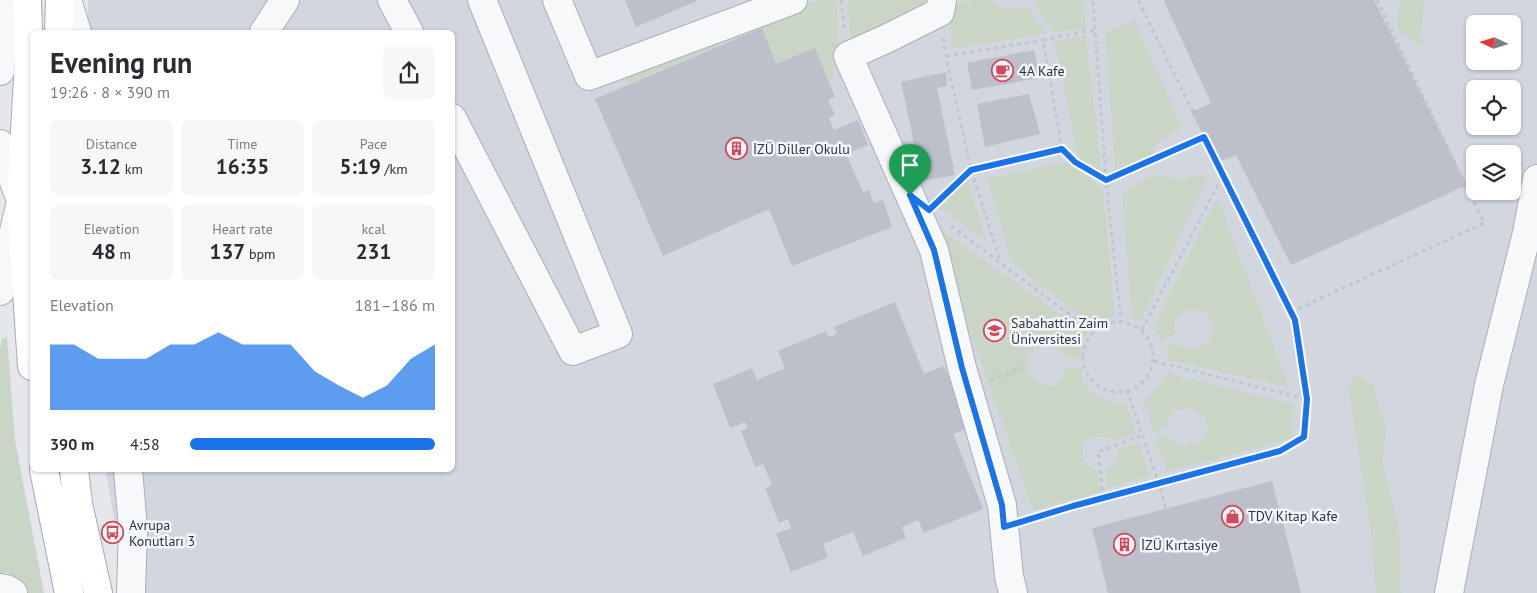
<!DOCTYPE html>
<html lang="en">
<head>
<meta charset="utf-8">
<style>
  body { margin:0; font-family:"PT Sans",sans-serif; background:#f7f7f7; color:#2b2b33; height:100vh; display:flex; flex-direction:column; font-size:19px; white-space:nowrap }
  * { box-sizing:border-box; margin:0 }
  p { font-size:16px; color:#7c7c81 }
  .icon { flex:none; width:28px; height:28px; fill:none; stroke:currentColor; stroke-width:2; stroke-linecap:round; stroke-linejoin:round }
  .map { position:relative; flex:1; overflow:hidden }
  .side { position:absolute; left:30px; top:30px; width:425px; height:442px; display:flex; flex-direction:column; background:#fff; border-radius:8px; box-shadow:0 1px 4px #0004 }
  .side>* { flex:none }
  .needle { width:32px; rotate:274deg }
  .fabs { position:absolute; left:1466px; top:15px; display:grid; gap:10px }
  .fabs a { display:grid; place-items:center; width:55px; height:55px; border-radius:8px; background:#fff; box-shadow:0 1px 4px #0004; font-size:25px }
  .pin { position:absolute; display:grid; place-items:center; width:42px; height:42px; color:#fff; margin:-51px -21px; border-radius:50% 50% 50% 0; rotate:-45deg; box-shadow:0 0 5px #0007 }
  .pin .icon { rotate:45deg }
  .round { display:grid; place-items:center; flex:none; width:52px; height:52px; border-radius:8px; background:#f7f7f7 }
  .summary { display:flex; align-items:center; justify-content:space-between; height:85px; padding:0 20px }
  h1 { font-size:28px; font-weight:600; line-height:38px }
  .stats { display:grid; grid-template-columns:repeat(3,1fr); gap:8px; height:85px; padding:5px 20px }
  .stats div { display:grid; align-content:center; border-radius:8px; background:#f7f7f7; text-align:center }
  .stats b { font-size:21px; font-weight:600 }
  .stats small { font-size:14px; font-weight:400 }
  .stats p { font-size:14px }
  .chart { height:140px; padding:10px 20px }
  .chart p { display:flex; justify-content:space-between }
  .chart svg { width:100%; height:90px; margin-top:5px; fill:#1a73e8; opacity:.7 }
  ul { padding:0 20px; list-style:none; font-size:16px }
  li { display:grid; grid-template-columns:80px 60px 1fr; align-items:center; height:38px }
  li i { height:12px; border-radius:6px; background:#1a73e8 }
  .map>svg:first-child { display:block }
</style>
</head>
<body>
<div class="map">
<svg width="1537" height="593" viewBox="0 0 1537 593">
  <rect width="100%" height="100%" fill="#e4e7ec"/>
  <path fill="#d2d6de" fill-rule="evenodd" d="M88,0H1537V593H131L120,556L106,470H452V32H88ZM1475,24H1512V61H1475ZM1475,89H1512V126H1475ZM1475,154H1512V191H1475Z"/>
  <path fill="#c9d6c5" d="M819,0H837L838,60L830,84L815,48L776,64L762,28L627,84L621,72Z
    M848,0H936L851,48Z
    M973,0H992C1002,12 1014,11 1027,5L1045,33L954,49L949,28L955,4Z
    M1034,0H1083L1086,29L1053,32L1033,1Z
    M1400,0H1424L1420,45L1397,30Z
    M1135,21L1182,128L1158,141L1146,166L1116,180L1105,32Z
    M1085,35L1101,164L1099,172L1093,173L1078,158L1055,42Z
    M1070,161L1103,189L1115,314L1095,326L1011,262L988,179Z
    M1209,174L1141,320L1132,318L1122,193L1153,175L1180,179Z
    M967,179L986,241L937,206Z
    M1217,197L1289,387L1168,360L1165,349L1176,343C1189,353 1198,349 1210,340L1213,323L1203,310H1184L1174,322L1175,334L1162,341L1153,328Z
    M933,225L1087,333L1081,345V358H1068L1055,346L1039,345L1028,357L1027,373L1038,384L1054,386L1064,376L1065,368L1082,367C1082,370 1081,375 1082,378C1085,395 1113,404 1127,405L1136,434L1115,441C1103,433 1096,436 1084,442L1082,457L1091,469H1097L1100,492L1033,510Z
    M7,336L15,440L44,593H26L8,573H0V349L2,339Z
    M1167,373L1292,404L1293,438L1167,472L1156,440L1168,435L1170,440L1184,447L1199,444L1208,431L1205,416L1192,408L1174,410L1166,426L1154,433L1144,400C1155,393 1162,385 1167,373Z
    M1355,374L1373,384L1386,430L1382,463L1399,528L1401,593H1376L1371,532L1348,385Z
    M1139,443L1149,476L1107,488L1106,468L1114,465L1119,455V448Z"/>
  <path fill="#bbc0ca" d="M625,0H699L636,27Z
    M1165,0H1374L1467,185L1291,265L1236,155L1218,162L1191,112L1211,103L1164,1Z
    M762,28L776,64L815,48L835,97L828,100L835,115L829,118L834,130L858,120L868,145L846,154L863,192L869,190L874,203L883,200L892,227L792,266L769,209L663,256L595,99Z
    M1034,50L1040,78L972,90L967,63Z
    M946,72L947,86L937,88L955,175L922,181L901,82Z
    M1029,94L1040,134L985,147L977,104Z
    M895,302L924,374L944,366L970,428L953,434L983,509L924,533L918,520L902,527L906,538L863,556L853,532L823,544L828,557L791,572L776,534L791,528L788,519L779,523L765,488L772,485L763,464L755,467L741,431L748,428L745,422L730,428L713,384L752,368L757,380L785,368L778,351L826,331L828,337L837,334L834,327Z
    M1272,481L1301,593H1108L1092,528Z"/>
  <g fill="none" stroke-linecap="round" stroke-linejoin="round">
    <defs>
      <path id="minor" d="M67,0L77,32
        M392,0L409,32
        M557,0L589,76L793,0
        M942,0L940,12L888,38L848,56L934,250L962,368L1002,505L1009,576L1013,593
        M264,32L285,0
        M0,71L7,6L11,0
        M452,118L573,351L618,334L482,0
        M0,144L21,201L0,291
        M128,470L133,528L131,593
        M0,588L6,589L13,593
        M1449,593L1489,385L1527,233L1537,179"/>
      <path id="major" d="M27,0L29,60L21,201L32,366
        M59,32L60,0
        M44,470L69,593
        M74,470L78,504L98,593"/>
    </defs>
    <use href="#minor" stroke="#a9aeb7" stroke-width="30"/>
    <use href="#major" stroke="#a3abb8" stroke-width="30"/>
    <path stroke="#c2c5cb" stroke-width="3" stroke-dasharray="4 4" stroke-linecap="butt" d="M841,0L845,32
      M1093,1L1106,180L1121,321
      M1094,30L1043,40L1062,149L1075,162L1106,180L1204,137
      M943,38L946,56L971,170L1001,263
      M946,56L1043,40
      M938,201L971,170L1062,149
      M951,226L1093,332
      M1291,312L1484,223L1377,0
      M1083 357a35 35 0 1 1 70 0a35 35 0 1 1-70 0Z
      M1142,330L1223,175
      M1154,361L1307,399
      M990,380L1028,366
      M1127,390L1159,483L1166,509
      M1103,498L1098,452L1143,435
      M1027,520L1073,506L1280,451L1304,437L1307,399L1295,320L1138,0"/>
    <use href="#minor" stroke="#f7f8fa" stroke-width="28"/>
    <use href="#major" stroke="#fff" stroke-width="28"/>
  </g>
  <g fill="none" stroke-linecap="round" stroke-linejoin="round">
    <defs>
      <path id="route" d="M1204,137L1295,320L1307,399L1304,437L1280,451L1073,506L1004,527L1002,505L962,368L934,250L910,195L929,210L971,170L1062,149L1075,162L1106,180Z"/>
    </defs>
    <use href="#route" stroke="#fff" stroke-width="10"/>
    <use href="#route" stroke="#1a73e8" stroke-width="6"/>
  </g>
  <defs>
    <symbol id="cafe-ring" viewBox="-11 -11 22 22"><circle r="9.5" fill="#f4f6f9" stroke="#d1495b" stroke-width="1.5"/><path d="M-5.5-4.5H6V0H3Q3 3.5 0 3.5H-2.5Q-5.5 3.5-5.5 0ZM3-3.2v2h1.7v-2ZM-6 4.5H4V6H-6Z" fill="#d1495b"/></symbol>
    <symbol id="building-ring" viewBox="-11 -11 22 22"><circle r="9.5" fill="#f4f6f9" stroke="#d1495b" stroke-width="1.5"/><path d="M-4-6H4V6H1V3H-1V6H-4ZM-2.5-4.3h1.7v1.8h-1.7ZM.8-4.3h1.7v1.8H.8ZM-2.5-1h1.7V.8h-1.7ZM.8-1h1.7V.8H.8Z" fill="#d1495b"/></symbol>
    <symbol id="university-ring" viewBox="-11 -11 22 22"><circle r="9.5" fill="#f4f6f9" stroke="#d1495b" stroke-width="1.5"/><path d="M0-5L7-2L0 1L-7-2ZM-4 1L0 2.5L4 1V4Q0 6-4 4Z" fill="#d1495b"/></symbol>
    <symbol id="shop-ring" viewBox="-11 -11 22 22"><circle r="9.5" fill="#f4f6f9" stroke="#d1495b" stroke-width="1.5"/><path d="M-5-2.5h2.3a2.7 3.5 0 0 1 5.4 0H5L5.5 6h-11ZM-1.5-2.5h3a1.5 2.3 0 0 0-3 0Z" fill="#d1495b"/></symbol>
    <symbol id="bus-ring" viewBox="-11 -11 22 22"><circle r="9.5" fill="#f4f6f9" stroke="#d1495b" stroke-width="1.5"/><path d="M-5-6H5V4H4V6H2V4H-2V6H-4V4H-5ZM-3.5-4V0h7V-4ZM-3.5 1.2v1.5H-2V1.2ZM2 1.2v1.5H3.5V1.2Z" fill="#d1495b"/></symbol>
  </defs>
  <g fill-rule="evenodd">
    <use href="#cafe-ring" x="990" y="58" width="25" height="25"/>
    <use href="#building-ring" x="724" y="136" width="25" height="25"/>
    <use href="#university-ring" x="982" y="318" width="25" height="25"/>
    <use href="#shop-ring" x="1220" y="504" width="25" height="25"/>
    <use href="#bus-ring" x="100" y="520" width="25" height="25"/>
    <use href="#building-ring" x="1112" y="532" width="25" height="25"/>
  </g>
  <g text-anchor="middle" stroke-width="5" stroke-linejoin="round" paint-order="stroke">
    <g font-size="14" fill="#2b3445" stroke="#f4f6f9" text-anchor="start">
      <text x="1019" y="76">4A Kafe</text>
      <text x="753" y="154">İZÜ Diller Okulu</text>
      <text x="1011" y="328">Sabahattin Zaim<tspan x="1011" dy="16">Üniversitesi</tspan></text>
      <text x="1248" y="521">TDV Kitap Kafe</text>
      <text x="129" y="530">Avrupa<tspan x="129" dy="16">Konutları 3</tspan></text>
      <text x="1141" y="550">İZÜ Kırtasiye</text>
    </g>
  </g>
</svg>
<div class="fabs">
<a><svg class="needle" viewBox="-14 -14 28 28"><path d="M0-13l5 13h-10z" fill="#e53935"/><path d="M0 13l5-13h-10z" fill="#7c7c81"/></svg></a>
<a><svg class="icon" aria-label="locate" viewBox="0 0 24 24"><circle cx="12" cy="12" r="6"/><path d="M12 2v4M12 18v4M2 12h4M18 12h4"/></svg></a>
<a><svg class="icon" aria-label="layers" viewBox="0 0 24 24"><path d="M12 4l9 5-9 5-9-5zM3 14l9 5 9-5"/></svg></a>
</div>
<div class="pin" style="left:910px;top:195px;background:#1e9e55"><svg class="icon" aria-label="arrive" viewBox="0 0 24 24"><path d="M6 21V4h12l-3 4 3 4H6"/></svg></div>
<section class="side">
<div class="summary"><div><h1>Evening run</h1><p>19:26 · 8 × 390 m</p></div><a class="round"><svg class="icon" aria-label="share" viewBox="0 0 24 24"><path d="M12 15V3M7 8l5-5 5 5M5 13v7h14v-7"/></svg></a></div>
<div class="stats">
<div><p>Distance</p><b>3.12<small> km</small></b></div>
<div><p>Time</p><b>16:35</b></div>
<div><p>Pace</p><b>5:19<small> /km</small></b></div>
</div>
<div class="stats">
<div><p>Elevation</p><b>48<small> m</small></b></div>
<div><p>Heart rate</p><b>137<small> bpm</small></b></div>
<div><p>kcal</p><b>231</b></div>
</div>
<div class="chart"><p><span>Elevation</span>181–186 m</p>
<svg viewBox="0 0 160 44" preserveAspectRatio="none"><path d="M0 44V12L10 12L20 19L30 19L40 19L50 12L60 12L70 6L80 12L90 12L100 12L110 25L120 32L130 38L140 32L150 19L160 12V44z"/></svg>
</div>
<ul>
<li><b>390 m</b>4:58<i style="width:100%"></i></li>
</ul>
</section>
</div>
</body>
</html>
